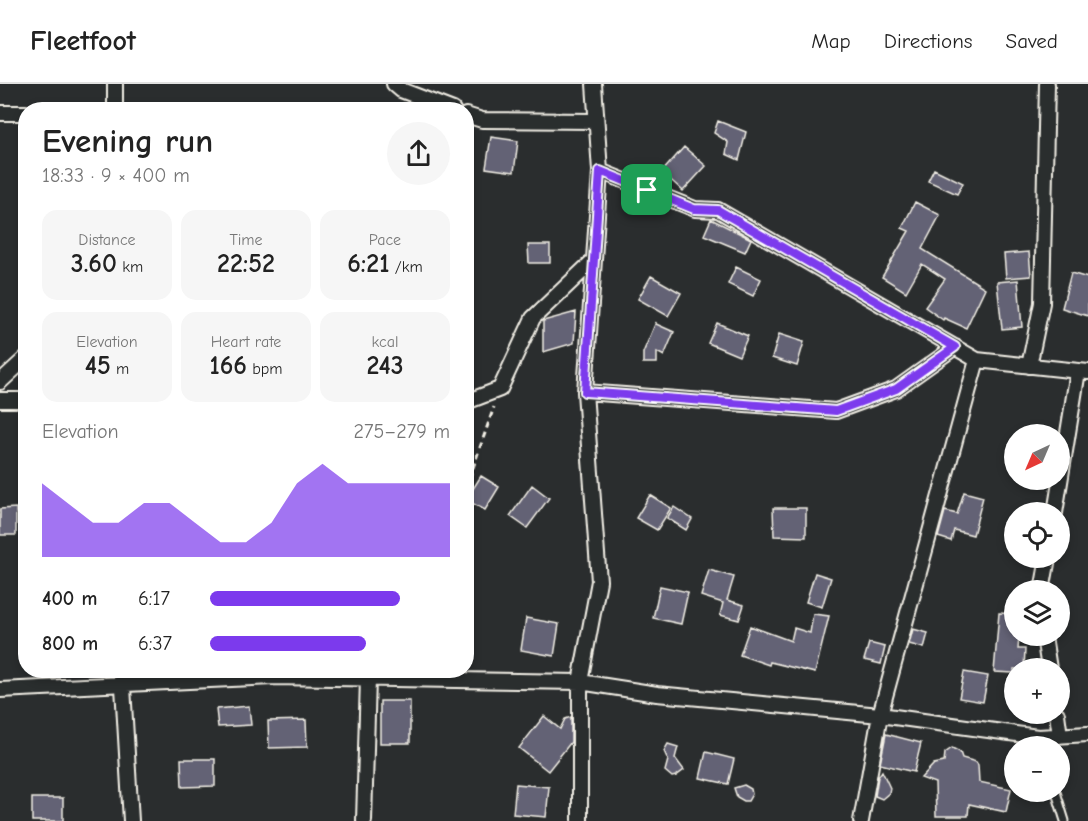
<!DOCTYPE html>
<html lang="en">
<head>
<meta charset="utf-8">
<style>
  body { margin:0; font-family:"Comic Neue",sans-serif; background:#f6f6f6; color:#222; height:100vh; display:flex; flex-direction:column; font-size:22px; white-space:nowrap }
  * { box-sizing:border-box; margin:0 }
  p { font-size:20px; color:#767676 }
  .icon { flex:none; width:33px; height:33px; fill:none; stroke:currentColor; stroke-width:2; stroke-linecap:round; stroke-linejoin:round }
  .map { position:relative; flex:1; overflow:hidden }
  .panel { position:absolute; left:18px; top:18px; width:456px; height:576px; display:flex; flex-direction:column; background:#fff; border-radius:24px; box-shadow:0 3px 9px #0003 }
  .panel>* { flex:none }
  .needle { width:39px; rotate:224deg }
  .fabs { position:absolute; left:1004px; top:340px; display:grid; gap:12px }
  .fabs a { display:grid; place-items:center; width:66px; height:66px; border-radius:50%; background:#fff; box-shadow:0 3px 9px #0003; font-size:30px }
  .pin { position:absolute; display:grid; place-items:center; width:51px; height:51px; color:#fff; margin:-26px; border-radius:12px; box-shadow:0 3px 9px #0006 }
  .round { display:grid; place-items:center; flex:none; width:63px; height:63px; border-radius:32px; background:#f6f6f6 }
  .summary { display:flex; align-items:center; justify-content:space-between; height:102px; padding:0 24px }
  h1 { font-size:33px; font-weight:700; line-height:45px }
  .figures { display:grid; grid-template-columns:repeat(3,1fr); gap:9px; height:102px; padding:6px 24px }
  .figures div { display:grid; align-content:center; border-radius:15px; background:#f6f6f6; text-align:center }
  .figures b { font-size:26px; font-weight:700 }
  .figures small { font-size:16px; font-weight:400 }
  .figures p { font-size:16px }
  .chart { height:168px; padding:12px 24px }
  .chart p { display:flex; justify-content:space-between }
  .chart svg { width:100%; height:108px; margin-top:6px; fill:#7c3aed; opacity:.7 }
  ul { padding:0 24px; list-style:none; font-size:20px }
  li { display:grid; grid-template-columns:96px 72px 1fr; align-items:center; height:45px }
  li i { height:15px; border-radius:8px; background:#7c3aed }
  header { display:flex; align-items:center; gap:36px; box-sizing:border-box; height:84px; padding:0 30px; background:#fff; border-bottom:2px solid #e0e0e0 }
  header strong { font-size:28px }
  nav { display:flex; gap:33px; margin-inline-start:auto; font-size:21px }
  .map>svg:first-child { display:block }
</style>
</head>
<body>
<header>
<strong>Fleetfoot</strong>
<nav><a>Map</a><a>Directions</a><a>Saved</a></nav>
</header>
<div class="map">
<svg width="1088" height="737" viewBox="0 0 1088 737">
  <rect width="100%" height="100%" fill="#2a2d2e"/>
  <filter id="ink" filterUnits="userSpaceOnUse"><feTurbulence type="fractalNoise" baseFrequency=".0167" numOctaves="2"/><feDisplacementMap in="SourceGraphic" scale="12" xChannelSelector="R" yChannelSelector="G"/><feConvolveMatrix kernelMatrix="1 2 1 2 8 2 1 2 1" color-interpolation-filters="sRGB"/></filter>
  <g filter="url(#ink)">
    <path fill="#646274" stroke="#f4f1e8" stroke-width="1.5" d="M718,37L746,48L739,76L726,70L728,58L714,49Z
      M491,53L518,57L514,88L486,84Z
      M684,63L706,82L683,107L662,88Z
      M934,85L963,99L957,110L928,97Z
      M915,118L940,131L922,165L985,204L966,244L944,234L943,236L925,223L945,195L922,180L906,208L882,193L909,147L902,144Z
      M711,135L751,155L745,168L704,151Z
      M528,161H550V179H529Z
      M1029,168L1031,192L1006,194L1004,170Z
      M736,183L761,195L753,212L728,200Z
      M1071,189L1088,194V232L1062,224Z
      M651,192L681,209L668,232L638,215Z
      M1018,196L1022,243L1002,245L997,198Z
      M576,228L574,259L543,268V237Z
      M656,238V240L674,248L664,272L657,268V279H643V269Z
      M717,239L748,252L739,272L708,259Z
      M779,250L804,258L797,282L772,274Z
      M481,392L499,403L485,426L466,416Z
      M532,401L549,414L527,444L510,432Z
      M964,408L983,413L973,451L954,446L951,457L938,453L945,427L957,430Z
      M650,411L671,424L657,446L636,434Z
      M674,423L692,435L686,446L667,434Z
      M16,424V451H0V425Z
      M773,424H806V453L774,452Z
      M709,486L734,493L727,516L744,521L739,536L720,531L723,519L701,512Z
      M815,489L831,494L822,523L806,518Z
      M660,502L688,508L681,540L653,534Z
      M999,529L1014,530V552H1019L1018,565H1025L1024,585H1014V589L994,588Z
      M813,530L829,532L815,589L770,578L769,581L740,571L750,542L791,557L794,544L810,549Z
      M526,534L559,540L554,572L521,566Z
      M913,545L928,549L924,564L909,560Z
      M869,559L885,563L881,580L864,576Z
      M964,588L988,592L983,618L959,614Z
      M380,617H410V659H380Z
      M249,622L251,641L218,643L216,625Z
      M544,632L560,645L565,635L571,633V658L548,687L519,664Z
      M306,636L307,663L269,664L268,637Z
      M886,650L921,659L914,688L880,680Z
      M668,660L678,663L675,674L684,686L676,692L672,693L665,687L668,676L664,667Z
      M952,664L960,668L962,674L976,678L978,681L979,698L1011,705L1006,728L969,720L968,732H936L935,699L921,694L934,680L944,678L945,669Z
      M706,668L734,675L728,700L700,694Z
      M181,675H215V702L182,703Z
      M882,687L890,704L889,709L882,715L875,712L878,693Z
      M516,700L549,703L546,733L513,730Z
      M744,701L751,705L752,710L748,717H744L737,713L734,704Z
      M32,714H63V737H32Z"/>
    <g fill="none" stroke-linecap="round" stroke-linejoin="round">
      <defs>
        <path id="service" d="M1056,708L1065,737"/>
        <path id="minor" d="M115,0V26
          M394,0L401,6L453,26
          M0,29H26
          M466,31L482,36L596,37
          M600,87L695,125L718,126L977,276L1088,288
          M1029,282L1042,219L1047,0
          M0,298L26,274
          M585,308L836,327L896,305L955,263
          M0,316H26
          M466,318L500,305L533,234L594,176
          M1055,429L1078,287
          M1042,507L1048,474
          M1044,552L1049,585
          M122,586L131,737
          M0,606L273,593L580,598L657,610L880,631L1038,653L1088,650
          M1057,630L1060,652
          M364,737L368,594
          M580,737V598L599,497L585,308L600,87L594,0
          M861,737L880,631L977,276"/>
      </defs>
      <use href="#service" stroke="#f4f1e8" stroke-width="11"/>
      <use href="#minor" stroke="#f4f1e8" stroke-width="18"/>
      <path stroke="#f4f1e8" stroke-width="3" stroke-dasharray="6 4.5" stroke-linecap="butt" d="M466,404L494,323"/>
      <use href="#service" stroke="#2a2d2e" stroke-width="7"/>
      <use href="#minor" stroke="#2a2d2e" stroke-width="14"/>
    </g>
  </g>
  <g fill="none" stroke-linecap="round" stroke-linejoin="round" filter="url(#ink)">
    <defs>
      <path id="route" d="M600,87L694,125L718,126L955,263L896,305L836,327L585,308Z"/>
    </defs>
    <use href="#route" stroke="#fff" stroke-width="12"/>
    <use href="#route" stroke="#7c3aed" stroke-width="8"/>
  </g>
</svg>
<div class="fabs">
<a><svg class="needle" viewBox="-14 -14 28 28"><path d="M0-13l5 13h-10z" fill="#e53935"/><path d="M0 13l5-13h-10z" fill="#767676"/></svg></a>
<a><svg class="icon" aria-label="locate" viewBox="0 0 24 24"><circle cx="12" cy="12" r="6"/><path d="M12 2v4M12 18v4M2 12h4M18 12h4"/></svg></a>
<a><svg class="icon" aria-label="layers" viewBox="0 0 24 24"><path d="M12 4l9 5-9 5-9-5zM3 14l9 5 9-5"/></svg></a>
<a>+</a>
<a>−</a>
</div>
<div class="pin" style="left:647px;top:106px;background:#1e9e55"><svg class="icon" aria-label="arrive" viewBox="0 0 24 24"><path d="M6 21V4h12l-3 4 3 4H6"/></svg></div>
<section class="panel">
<div class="summary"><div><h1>Evening run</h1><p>18:33 · 9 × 400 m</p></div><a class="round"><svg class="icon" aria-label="share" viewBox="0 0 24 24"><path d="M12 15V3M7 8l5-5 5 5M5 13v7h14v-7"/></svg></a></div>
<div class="figures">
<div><p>Distance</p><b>3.60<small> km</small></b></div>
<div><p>Time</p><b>22:52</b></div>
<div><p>Pace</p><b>6:21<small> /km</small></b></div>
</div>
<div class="figures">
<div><p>Elevation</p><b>45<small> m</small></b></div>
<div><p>Heart rate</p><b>166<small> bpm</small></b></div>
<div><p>kcal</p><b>243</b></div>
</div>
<div class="chart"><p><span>Elevation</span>275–279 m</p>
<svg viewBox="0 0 160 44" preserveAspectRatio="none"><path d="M0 44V14L10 22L20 30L30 30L40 22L50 22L60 30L70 38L80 38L90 30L100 14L110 6L120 14L130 14L140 14L150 14L160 14V44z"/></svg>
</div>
<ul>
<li><b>400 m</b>6:17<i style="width:79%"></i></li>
<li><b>800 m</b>6:37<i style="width:65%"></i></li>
</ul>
</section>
</div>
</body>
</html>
